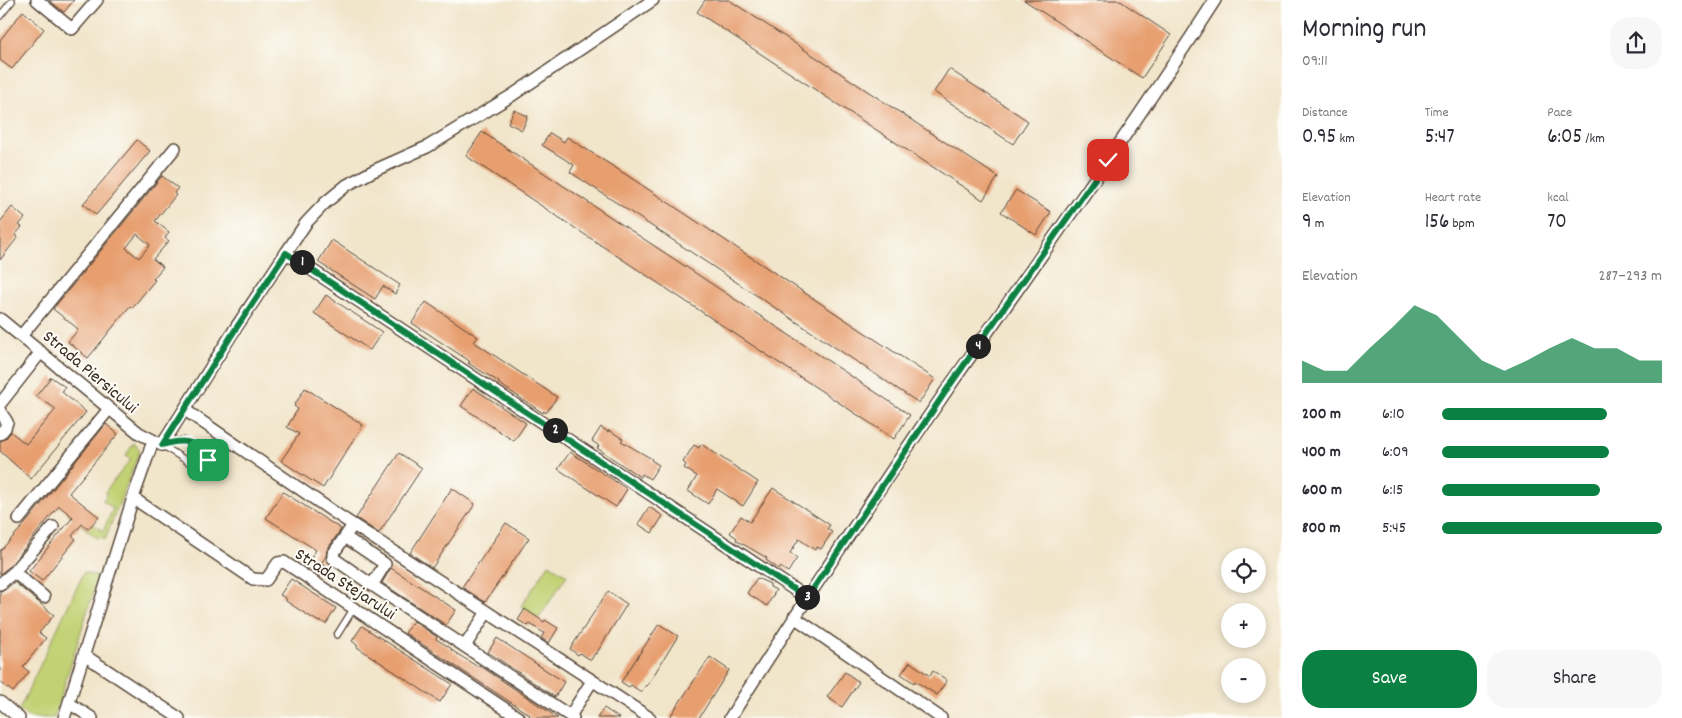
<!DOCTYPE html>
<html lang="en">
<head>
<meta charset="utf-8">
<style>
  body { margin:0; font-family:Dekko,sans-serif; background:#f7f7f7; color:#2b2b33; height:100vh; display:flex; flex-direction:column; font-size:19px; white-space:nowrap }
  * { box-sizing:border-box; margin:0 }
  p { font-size:16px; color:#7c7c81 }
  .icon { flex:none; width:28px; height:28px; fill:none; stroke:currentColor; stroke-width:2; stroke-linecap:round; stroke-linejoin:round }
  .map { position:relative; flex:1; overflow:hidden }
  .details { display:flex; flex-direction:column; background:#fff; width:400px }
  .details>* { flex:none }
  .buttons { position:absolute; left:1221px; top:548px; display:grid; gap:10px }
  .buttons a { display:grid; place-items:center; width:45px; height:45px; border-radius:50%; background:#fff; box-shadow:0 2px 8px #0003; font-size:25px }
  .pin { position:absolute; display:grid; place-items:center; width:42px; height:42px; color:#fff; margin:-21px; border-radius:10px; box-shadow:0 2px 8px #0006 }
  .km { position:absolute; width:25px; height:25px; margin:-12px; border-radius:50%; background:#222; color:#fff; font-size:14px; line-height:25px; text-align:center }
  .round { display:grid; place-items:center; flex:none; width:52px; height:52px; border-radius:20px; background:#f7f7f7 }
  .headline { display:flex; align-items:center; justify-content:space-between; height:85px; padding:0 20px }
  h1 { font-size:28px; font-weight:600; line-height:38px }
  .stats { display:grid; grid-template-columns:repeat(3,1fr); gap:8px; height:85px; padding:5px 20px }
  .stats div { display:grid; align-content:center }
  .stats b { font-size:21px; font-weight:600 }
  .stats small { font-size:14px; font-weight:400 }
  .stats p { font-size:14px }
  .chart { height:140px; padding:10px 20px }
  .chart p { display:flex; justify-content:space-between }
  .chart svg { width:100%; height:90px; margin-top:5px; fill:#0b8043; opacity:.7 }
  .button { display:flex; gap:10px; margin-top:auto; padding:10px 20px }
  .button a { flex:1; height:58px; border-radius:20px; background:#0b8043; color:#fff; font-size:20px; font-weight:600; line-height:58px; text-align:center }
  .button a+a { background:#f7f7f7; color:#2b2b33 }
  ul { padding:0 20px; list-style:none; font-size:16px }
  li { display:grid; grid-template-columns:80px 60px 1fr; align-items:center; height:38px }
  li i { height:12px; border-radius:6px; background:#0b8043 }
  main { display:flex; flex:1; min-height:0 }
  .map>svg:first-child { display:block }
</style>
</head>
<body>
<main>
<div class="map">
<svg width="1282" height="718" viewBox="0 0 1282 718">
  <rect width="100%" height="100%" fill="#fdfcf7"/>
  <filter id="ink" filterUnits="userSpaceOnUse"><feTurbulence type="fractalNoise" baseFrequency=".02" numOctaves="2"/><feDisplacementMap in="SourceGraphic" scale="10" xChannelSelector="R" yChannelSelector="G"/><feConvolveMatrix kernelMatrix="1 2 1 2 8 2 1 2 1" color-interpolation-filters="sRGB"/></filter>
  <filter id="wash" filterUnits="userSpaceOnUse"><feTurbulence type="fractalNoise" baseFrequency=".0096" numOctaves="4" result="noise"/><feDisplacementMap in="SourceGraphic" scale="20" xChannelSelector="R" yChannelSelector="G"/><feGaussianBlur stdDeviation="1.12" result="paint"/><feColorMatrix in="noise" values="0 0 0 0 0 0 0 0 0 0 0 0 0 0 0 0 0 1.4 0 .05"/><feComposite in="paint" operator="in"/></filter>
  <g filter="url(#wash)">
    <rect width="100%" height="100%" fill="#f1e5ca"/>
    <path fill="#c1d173" stroke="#7e7e48" d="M134,443L140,450L105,540L100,536L98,539L67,513L88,529L93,524L103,531L113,508L103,501L107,493L105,492L131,459L126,455Z
      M549,564L567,575L539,618L521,606Z
      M84,572L98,577L54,718H30L19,710Z"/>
    <g id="blocks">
      <path fill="#e79f6f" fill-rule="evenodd" d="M49,0H74L64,12Z
        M705,0H729L998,177L983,200L697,12Z
        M1024,0H1119L1171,35L1142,78Z
        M23,11L44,29L12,69L0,60V40Z
        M949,69L1028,121L1013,144L934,92Z
        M514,110L528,116L522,130L508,123Z
        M482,132L910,415L894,439L466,156Z
        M550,133L564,142L567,137L625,174L935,379L919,403L570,172L574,165L542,145Z
        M137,140L150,151L96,215L83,204Z
        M162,176L178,188L174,193L176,195L155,221L169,232L165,238L169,241L153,259L163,267L153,279L155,280L132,308L130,306L88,358L68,342L78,330L77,328L53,309ZM137,234L150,245L139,258L126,248Z
        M1016,190L1051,212L1036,235L1001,212Z
        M12,207L25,218L19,225L22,227L15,235L18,237L0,260V222Z
        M332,240L400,285L395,294L383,286L375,299L318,262Z
        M326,295L382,332L370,350L314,313Z
        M426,302L478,337L474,342L557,397L546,413L544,411L543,413L498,383L499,382L468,363L470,362L468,360L412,323Z
        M51,377L65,387L62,392L86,412L31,479L0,451V441L5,439L11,432L26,444L56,409L36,396Z
        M305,388L363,425L323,488L281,461L299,434L287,427L298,409L294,406Z
        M473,388L526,423L514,441L461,406Z
        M106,424L118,434L69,493L99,517L88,529L82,524L72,536L76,539L42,581L29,571L73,517L59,506L9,567L0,574V551L25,524Z
        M601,427L608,432L609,430L623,439L621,441L652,459L651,460L659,465L650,479L642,474L640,477L597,448L599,446L592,441Z
        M701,444L758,482L743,506L717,489L708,504L688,491L697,476L684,468L686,465L683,462L694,445L699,448Z
        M570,452L627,489L616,507L558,469Z
        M399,453L422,468L379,533L356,518Z
        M452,488L475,504L432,568L410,553Z
        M773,488L830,525L827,529L832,532L821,549L817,547L815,550L799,539L790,553L797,558L788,572L780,567L779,569L766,560L767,558L736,540L737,538L730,533L741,516L750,522Z
        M283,492L341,529L327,550L326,556L321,564L327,567L320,577L305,567L316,550L266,518Z
        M649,507L663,516L652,533L638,524Z
        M506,523L529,538L485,602L462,587Z
        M391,568L456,610L446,625L382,583Z
        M757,578L770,584V587L776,590L767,606L747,593Z
        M291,579L336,608L326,624L320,621L319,622L301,611L286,601V598L280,595Z
        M14,582L54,615L39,633L46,638L23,667L29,672L13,692L0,682V591L5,590Z
        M608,591L627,604L596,654L595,653L591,660L580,653L578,655L570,649Z
        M525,609L544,622L545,620L558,628L549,643L541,638L544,633L530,624L528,626L518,620Z
        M413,621L437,637L436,639L452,649L451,650L478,667L479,665L558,718H528L530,715L405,633Z
        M659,624L678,636L647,686L646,685L641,692L631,685L629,687L621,682Z
        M362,626L452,684L440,702L357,647V645L352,641Z
        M497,638L564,682L555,697L488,652Z
        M710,657L729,670L699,718H669Z
        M910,662L930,676L933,671L947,680L937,695L915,681L914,683L901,674Z
        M845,672L859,682L842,707L827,697Z
        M604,708L619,718H597Z"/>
    </g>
  </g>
  <g filter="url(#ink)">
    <use href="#blocks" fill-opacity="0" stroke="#564638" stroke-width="1"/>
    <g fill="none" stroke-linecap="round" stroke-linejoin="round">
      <defs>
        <path id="service" d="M0,16L12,1
          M183,440L198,447L208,456V460L203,468L196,467L162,445Z
          M337,635L354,608"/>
        <path id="minor" d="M37,0L72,29L97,0
          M286,253L807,598
          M0,319L139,433L162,445L235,329L306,223L325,203L347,185L373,171L427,147L511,96L653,0
          M21,336L175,148
          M0,404L41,352
          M185,410L338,515L650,718
          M0,411L7,422L5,428L0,434
          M133,498L253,579L266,580L278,563L284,562L519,718
          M19,519L109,409
          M345,537L385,564L372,585L333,558V554L353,525
          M14,572L44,597
          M0,584L14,572L53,527
          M372,585L573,718
          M794,617L941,718
          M465,646L487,612
          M84,655L179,718
          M0,702L19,718
          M69,703L92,718
          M570,716L592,681
          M64,718L133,498L153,441
          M730,718C802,605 875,494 951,384C1040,257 1131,131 1215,0"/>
      </defs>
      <use href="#service" stroke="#564638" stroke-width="8"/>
      <use href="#minor" stroke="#564638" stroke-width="14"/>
      <use href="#service" stroke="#fff" stroke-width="5.5"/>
      <use href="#minor" stroke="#fff" stroke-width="11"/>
    </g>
  </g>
  <g fill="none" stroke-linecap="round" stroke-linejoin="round" filter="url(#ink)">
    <defs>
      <path id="route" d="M208,460V456C193,439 182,439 162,445L235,330L286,253L807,598L950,385L1108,160"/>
    </defs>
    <use href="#route" stroke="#fff" stroke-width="10"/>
    <use href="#route" stroke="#0b8043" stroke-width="6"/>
  </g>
  <g text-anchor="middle" stroke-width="4" stroke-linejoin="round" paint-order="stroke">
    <g font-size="18" fill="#3b2a1e" stroke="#fdfcf7">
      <text transform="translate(91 371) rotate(40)" y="6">Strada Piersicului</text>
      <text transform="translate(346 583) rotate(33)" y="6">Strada Stejarului</text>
    </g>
  </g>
</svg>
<div class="buttons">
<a><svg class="icon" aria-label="locate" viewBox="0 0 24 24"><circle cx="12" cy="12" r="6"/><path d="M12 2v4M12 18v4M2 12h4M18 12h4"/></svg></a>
<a>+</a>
<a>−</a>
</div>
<div class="pin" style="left:208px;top:460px;background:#1e9e55"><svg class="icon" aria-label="arrive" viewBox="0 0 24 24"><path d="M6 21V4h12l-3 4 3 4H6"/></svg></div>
<div class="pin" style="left:1108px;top:160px;background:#d93025"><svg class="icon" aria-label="check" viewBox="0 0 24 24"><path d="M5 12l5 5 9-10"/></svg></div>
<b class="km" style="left:302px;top:262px">1</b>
<b class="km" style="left:555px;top:430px">2</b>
<b class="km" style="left:807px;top:597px">3</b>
<b class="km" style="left:978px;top:346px">4</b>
</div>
<section class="details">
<div class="headline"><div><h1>Morning run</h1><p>09:11</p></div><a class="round"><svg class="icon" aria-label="share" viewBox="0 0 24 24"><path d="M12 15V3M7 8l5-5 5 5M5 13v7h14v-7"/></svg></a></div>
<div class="stats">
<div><p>Distance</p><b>0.95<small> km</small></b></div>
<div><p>Time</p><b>5:47</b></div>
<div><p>Pace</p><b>6:05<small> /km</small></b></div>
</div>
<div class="stats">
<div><p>Elevation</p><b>9<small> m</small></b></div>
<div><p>Heart rate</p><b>156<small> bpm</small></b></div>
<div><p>kcal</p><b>70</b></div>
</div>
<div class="chart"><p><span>Elevation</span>287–293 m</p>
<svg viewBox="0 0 160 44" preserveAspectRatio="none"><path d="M0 44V33L10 38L20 38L30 27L40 17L50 6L60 11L70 22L80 33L90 38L100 33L110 27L120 22L130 27L140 27L150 33L160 33V44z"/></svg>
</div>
<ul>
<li><b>200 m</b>6:10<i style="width:75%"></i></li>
<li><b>400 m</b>6:09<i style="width:76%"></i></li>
<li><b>600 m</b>6:15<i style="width:72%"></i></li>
<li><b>800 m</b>5:45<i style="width:100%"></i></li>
</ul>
<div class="button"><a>Save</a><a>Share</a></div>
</section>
</main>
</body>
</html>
